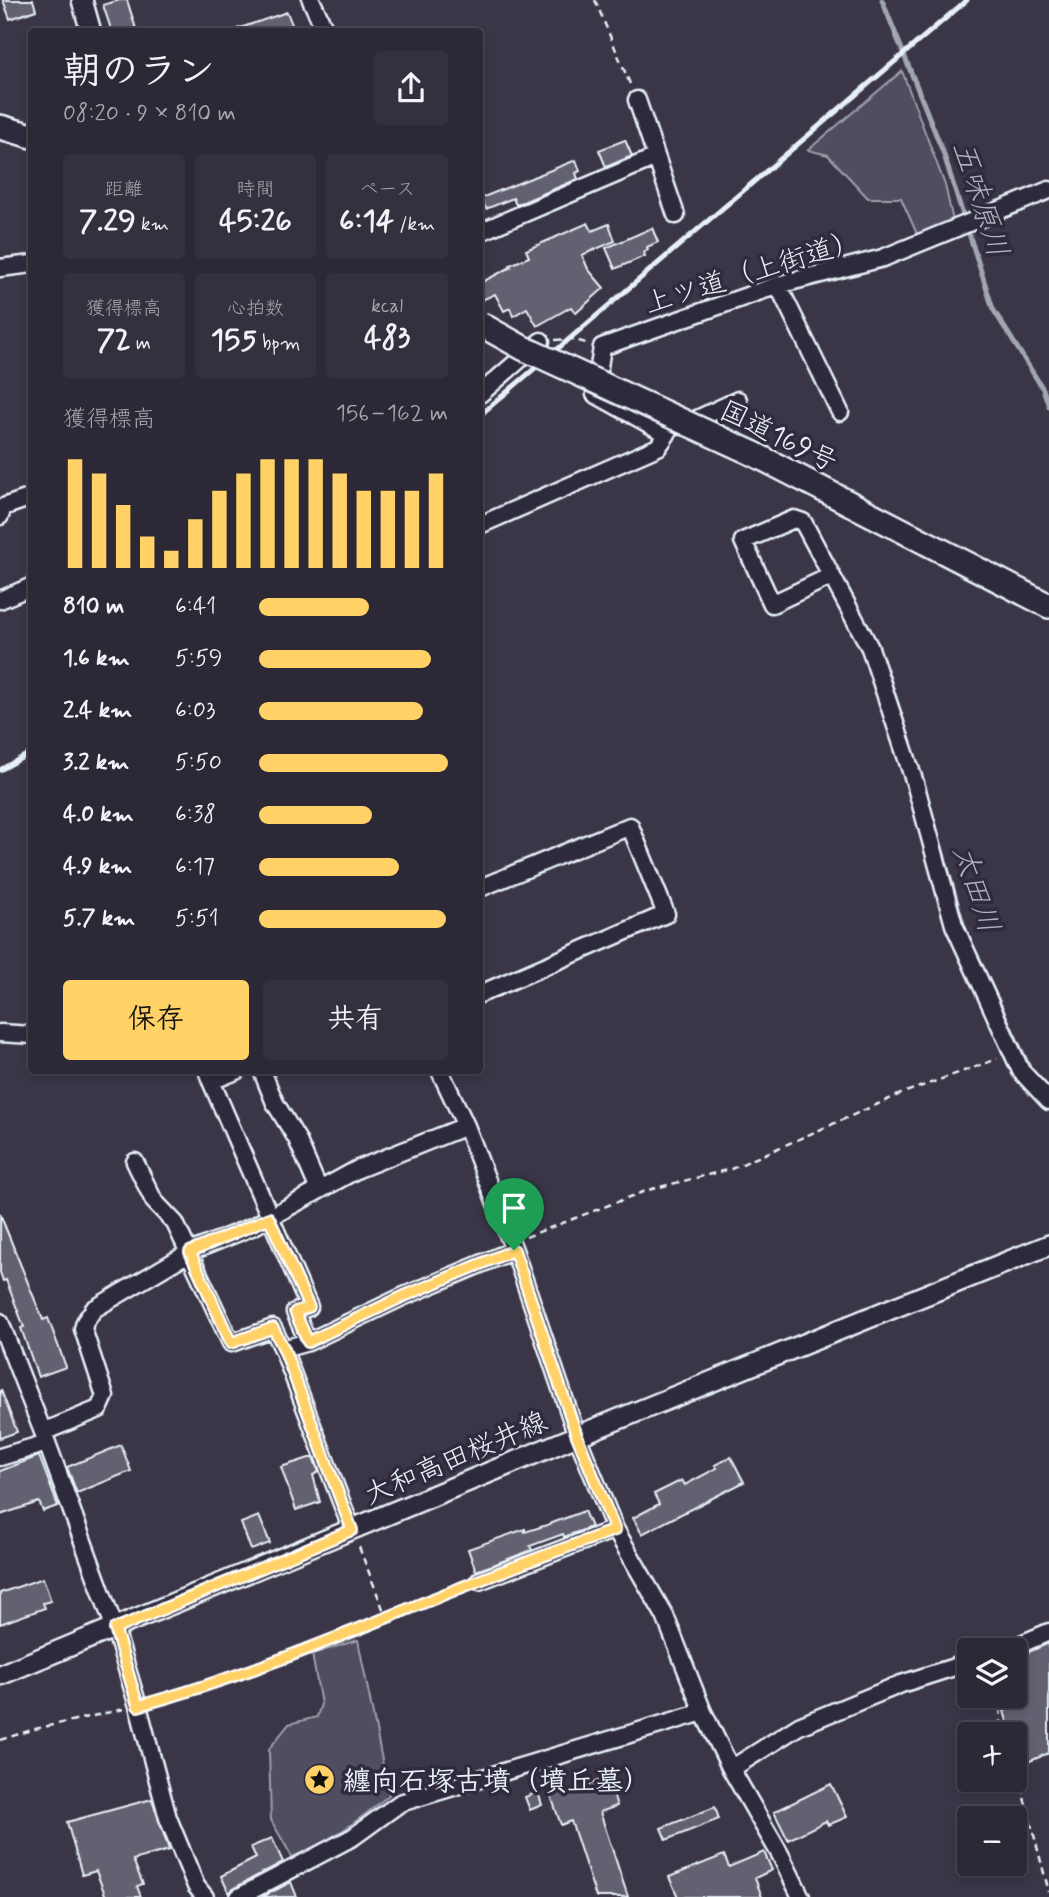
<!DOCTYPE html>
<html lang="ja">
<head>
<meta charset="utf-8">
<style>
  body { margin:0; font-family:Mynerve,"Klee One",sans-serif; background:#34303e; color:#f1f3f6; height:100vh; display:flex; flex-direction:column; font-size:26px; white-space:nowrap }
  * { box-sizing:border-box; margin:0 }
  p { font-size:23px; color:#a6a6ad }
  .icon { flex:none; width:38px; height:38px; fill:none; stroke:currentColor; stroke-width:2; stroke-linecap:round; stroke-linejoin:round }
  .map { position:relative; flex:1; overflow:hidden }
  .panel { position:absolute; left:28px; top:28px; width:455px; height:1046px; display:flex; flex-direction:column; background:#2c2836; border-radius:7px; box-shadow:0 4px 10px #0003,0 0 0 2px #484451 }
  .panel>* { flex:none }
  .controls { position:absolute; left:957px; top:1638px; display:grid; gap:14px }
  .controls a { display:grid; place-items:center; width:70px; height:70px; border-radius:7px; background:#2c2836; box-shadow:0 4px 10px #0003,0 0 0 2px #484451; font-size:35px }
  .pin { position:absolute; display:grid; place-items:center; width:60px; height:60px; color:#fff; margin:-72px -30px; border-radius:50% 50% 50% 0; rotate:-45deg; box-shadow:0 0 7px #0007 }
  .pin .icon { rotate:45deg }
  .round { display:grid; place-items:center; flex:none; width:74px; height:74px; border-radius:7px; background:#34303e }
  .head { display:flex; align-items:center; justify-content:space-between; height:119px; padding:0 35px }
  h1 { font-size:38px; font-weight:700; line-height:52px }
  .metrics { display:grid; grid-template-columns:repeat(3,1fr); gap:10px; height:119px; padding:7px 35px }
  .metrics div { display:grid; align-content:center; border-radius:7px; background:#34303e; text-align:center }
  .metrics b { font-size:30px; font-weight:700 }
  .metrics small { font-size:19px; font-weight:400 }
  .metrics p { font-size:19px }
  .chart { height:196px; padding:14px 35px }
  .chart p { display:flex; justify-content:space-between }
  .chart svg { width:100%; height:126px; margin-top:7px; stroke:#ffd166; stroke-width:6 }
  .button { display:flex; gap:14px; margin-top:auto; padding:14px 35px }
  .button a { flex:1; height:80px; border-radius:7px; background:#ffd166; color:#111; font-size:28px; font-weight:700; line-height:80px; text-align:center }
  .button a+a { background:#34303e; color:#f1f3f6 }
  ul { padding:0 35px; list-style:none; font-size:23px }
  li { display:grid; grid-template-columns:112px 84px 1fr; align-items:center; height:52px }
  li i { height:18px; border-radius:9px; background:#ffd166 }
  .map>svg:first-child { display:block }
</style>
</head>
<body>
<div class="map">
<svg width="1049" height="1897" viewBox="0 0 1049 1897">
  <rect width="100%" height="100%" fill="#3a3648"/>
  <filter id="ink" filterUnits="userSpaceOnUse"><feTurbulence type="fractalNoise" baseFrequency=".0143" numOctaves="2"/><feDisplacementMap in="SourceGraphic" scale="14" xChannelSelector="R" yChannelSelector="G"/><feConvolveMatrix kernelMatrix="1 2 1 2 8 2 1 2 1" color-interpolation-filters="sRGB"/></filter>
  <g filter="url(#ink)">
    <path fill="#504e5f" stroke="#9ca0ac" stroke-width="2" d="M902,71L945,185L953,221L917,234L901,198H868L828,155L808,150Z
      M358,1640L389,1795C357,1822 331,1841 292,1857L271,1820L269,1749L289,1724L317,1717L321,1704L312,1654Z"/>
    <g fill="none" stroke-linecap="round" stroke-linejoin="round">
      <path stroke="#a2a6b1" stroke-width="5" d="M882,0L943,152L993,309L1043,389L1049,406
        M886,669L902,720
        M933,819L965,931
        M987,978L1032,1073"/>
    </g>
    <path fill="#636171" stroke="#e8f1f8" stroke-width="2" d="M3,0H33L36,10L10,19Z
      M120,0H127L137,32H112L103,5Z
      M287,12L295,32H237V29Z
      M625,140L632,156L606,167L599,150Z
      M576,160L580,171L576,173L578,179L516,205L513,198L486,209L481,198Z
      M588,223L592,231L609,224L615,241L582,255L588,269L604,288L576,313L571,307L537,326L527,308L513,316L510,308L504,311L495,294L480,301V283L511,267L510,265L529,257L526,250Z
      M652,228L658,242L647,247L648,250L644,252L645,256L615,269L606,248Z
      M0,1214L43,1320L48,1318L66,1367L38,1377L21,1328L24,1327L6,1280L3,1281L0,1272Z
      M1,1390L17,1432L0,1438V1391Z
      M121,1445L131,1471L77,1493L67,1467Z
      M39,1456L58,1506L43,1511L39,1502L0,1515V1471Z
      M731,1457L744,1482L642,1534L633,1518L659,1504L654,1494L682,1480L685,1485L717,1468L715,1465Z
      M309,1458H313L319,1472L313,1475L320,1502L296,1510L281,1467Z
      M584,1511L591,1527L564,1537L563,1534L530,1546L532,1550L476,1571L468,1549L525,1529V1532L547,1525Z
      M259,1516L270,1543L251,1550L241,1523Z
      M43,1578L51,1601L43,1603L45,1608L0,1624V1593Z
      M1049,1643V1753L1023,1764L1015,1744V1734H1011L1004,1711L1016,1706L1011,1696H1015V1688L1020,1686L1015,1674V1658Z
      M608,1778L617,1806L600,1812L628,1897H596L571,1821L561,1825L551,1796Z
      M831,1784L847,1817L828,1825L826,1821L788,1840L774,1812Z
      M538,1792L542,1805L530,1810L525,1797Z
      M152,1799L169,1850L133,1860L143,1884L137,1886L141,1897H106L96,1871L82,1875L67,1822Z
      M715,1807L719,1819L666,1840L661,1828Z
      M272,1838L283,1862L234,1888L229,1893L221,1876L256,1858L251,1847Z
      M764,1852L772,1870L755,1878L762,1897H678L669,1877L724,1855L729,1867Z
      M291,1882L297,1897H262Z"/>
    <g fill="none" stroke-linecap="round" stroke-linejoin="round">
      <defs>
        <path id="minor" d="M311,0L326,32
          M637,100L676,215
          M480,232L656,157
          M0,268L32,264
          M778,285L840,412
          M480,394L541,341
          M682,426L738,400
          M0,516L3,507L32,497
          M480,525L658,447L667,434L595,394L602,347L778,285L883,258L1049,190
          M831,576L772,604L743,541L794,519L803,522L870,648L915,783L954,925L1021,1071L1049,1101
          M0,600L32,586
          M480,888L630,826L666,914L480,994
          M0,1033L32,1035
          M262,1071L275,1103L297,1139L319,1190
          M440,1071L466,1126L514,1250L577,1436L615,1529L665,1616L703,1712L731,1769L781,1856L801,1897
          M208,1073L211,1081L236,1071
          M211,1081L309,1307L295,1312L308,1342
          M135,1162L154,1201L175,1223L231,1343L273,1328L283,1349L352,1530
          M0,1322L43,1432L115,1629L138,1706L168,1818L196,1886L205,1897
          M283,1349L308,1342L402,1297L514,1250
          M43,1432L99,1409L105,1396L83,1329L85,1322L94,1309L190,1252L254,1226L358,1169L466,1126
          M0,1457L47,1443
          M479,1581L615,1529
          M1007,1650L1049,1632
          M731,1769L799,1726L901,1684L970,1662
          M239,1897L353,1837L400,1803L703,1712"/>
        <path id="major" d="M82,0L91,32
          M0,1675L577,1436L1049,1245"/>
        <path id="highway" d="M0,127L32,136
          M754,454L1049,606"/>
      </defs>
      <use href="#minor" stroke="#e8f1f8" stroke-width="21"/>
      <use href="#major" stroke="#e8f1f8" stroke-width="24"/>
      <use href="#highway" stroke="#e8f1f8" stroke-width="28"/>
      <path stroke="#e8f1f8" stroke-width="2.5" stroke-dasharray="7 5" stroke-linecap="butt" d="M595,0L630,84
        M555,340L571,339L586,343
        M526,1237L648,1190L731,1169L903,1093L997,1059
        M359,1547L387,1619
        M1000,1696L1001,1734
        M154,1702L195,1690L387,1619L466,1586
        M0,1740L35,1729L124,1709
        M1015,1776L1021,1786L1049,1892"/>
      <use href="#minor" stroke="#2f2a3d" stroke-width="16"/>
      <use href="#major" stroke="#2f2a3d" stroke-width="19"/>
      <use href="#highway" stroke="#2f2a3d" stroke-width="23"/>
      <path stroke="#e8f1f8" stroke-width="5" d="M480,415L967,0
        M0,770L32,752"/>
      <defs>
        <path id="highway-bridge" d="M480,324L523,348L754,454"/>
      </defs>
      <use href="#highway-bridge" stroke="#e8f1f8" stroke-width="28" stroke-linecap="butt"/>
      <use href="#highway-bridge" stroke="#2f2a3d" stroke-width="23"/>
    </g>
  </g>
  <g fill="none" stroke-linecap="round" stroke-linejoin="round" filter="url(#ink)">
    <defs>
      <path id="route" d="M269,1218L309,1307L295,1312L308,1342L402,1297L514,1250L577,1436L615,1530C570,1546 524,1563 480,1580C367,1625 255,1674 138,1706L115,1629L352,1530L284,1349L273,1328L231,1343L190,1252Z"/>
    </defs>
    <use href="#route" stroke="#fff" stroke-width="14"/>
    <use href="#route" stroke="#ffd166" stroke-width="9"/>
  </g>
  <defs>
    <symbol id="sight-disc" viewBox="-11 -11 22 22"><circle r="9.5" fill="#ffd166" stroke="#2f2a3d"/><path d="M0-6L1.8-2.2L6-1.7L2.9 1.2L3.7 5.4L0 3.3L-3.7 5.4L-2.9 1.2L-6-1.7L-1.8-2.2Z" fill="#111"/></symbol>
  </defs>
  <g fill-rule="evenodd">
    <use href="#sight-disc" x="302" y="1762" width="35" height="35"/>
  </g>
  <g text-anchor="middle" stroke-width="7" stroke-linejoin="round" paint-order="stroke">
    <g font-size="28" fill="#e8f1f8" stroke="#2f2a3d">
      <text transform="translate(752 271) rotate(-17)" y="10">上ツ道（上街道）</text>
      <text transform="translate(779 435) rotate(26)" y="10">国道169号</text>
      <text transform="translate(455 1457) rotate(-23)" y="10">大和高田桜井線</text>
    </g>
    <g font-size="28" font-weight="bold" fill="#e8f1f8" stroke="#2f2a3d" text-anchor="start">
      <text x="343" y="1790">纏向石塚古墳（墳丘墓）</text>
    </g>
    <g font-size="30" font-style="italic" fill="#aeb2bd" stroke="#2f2a3d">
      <text transform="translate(981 199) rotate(72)" y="10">五味原川</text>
      <text transform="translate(977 889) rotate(72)" y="10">太田川</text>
    </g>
  </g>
</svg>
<div class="controls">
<a><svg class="icon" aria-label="layers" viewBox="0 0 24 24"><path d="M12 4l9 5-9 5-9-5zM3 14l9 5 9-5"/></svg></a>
<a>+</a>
<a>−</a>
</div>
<div class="pin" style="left:514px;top:1250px;background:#1e9e55"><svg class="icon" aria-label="arrive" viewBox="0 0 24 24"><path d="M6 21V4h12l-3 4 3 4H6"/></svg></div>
<section class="panel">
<div class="head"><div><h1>朝のラン</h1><p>08:20 · 9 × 810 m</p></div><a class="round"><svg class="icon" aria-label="share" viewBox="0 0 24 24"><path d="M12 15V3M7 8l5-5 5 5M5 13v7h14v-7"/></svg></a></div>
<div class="metrics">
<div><p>距離</p><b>7.29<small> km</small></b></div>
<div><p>時間</p><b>45:26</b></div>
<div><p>ペース</p><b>6:14<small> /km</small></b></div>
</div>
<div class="metrics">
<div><p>獲得標高</p><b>72<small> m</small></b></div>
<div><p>心拍数</p><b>155<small> bpm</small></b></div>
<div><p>kcal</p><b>483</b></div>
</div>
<div class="chart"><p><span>獲得標高</span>156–162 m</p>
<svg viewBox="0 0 160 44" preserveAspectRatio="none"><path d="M5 44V6M15 44V11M25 44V22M35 44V33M45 44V38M55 44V27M65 44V17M75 44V11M85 44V6M95 44V6M105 44V6M115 44V11M125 44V17M135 44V17M145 44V17M155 44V11"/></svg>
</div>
<ul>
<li><b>810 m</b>6:41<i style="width:58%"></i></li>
<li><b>1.6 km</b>5:59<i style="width:91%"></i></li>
<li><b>2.4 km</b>6:03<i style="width:87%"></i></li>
<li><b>3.2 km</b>5:50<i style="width:100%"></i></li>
<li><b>4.0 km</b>6:38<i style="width:60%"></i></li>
<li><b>4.9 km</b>6:17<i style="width:74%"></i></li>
<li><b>5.7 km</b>5:51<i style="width:99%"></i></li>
</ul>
<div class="button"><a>保存</a><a>共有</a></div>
</section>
</div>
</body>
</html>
